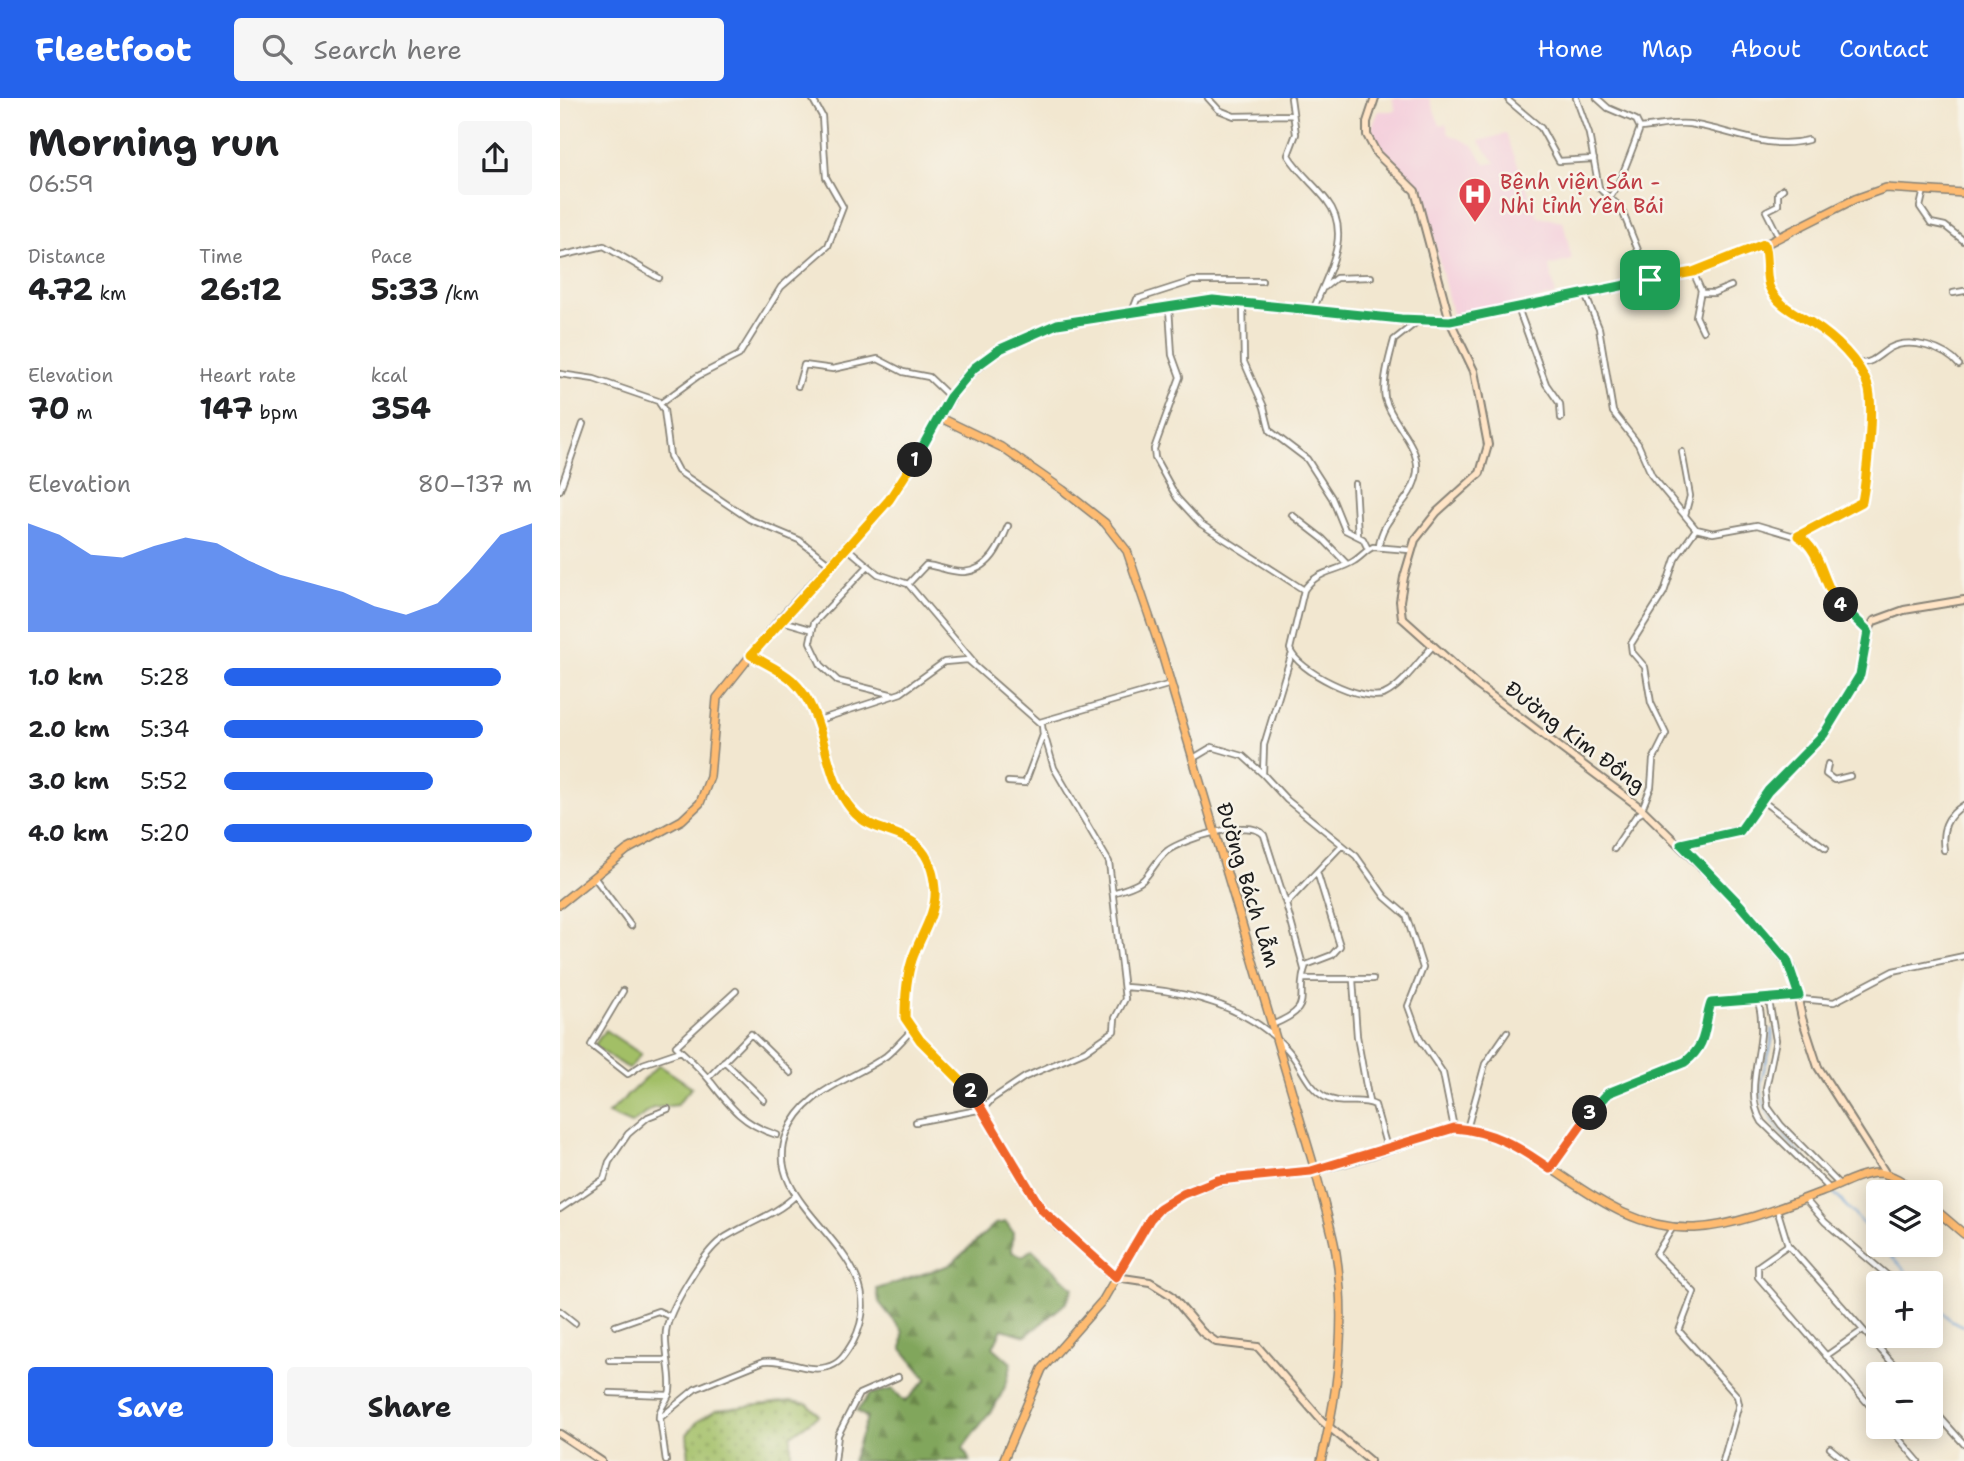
<!DOCTYPE html>
<html lang="en">
<head>
<meta charset="utf-8">
<style>
  body { margin:0; font-family:"Shantell Sans",sans-serif; background:#f6f6f6; color:#202124; height:100vh; display:flex; flex-direction:column; font-size:26px; white-space:nowrap }
  * { box-sizing:border-box; margin:0 }
  p { font-size:23px; color:#757577 }
  .icon { flex:none; width:38px; height:38px; fill:none; stroke:currentColor; stroke-width:2; stroke-linecap:round; stroke-linejoin:round }
  .map { position:relative; flex:1; overflow:hidden }
  .sheet { display:flex; flex-direction:column; background:#fff; width:560px }
  .sheet>* { flex:none }
  .buttons { position:absolute; left:1306px; top:1082px; display:grid; gap:14px }
  .buttons a { display:grid; place-items:center; width:77px; height:77px; border-radius:7px; background:#fff; box-shadow:0 4px 18px #0003; font-size:35px }
  .pin { position:absolute; display:grid; place-items:center; width:60px; height:60px; color:#fff; margin:-30px; border-radius:14px; box-shadow:0 4px 10px #0006 }
  .km { position:absolute; width:35px; height:35px; margin:-18px; border-radius:50%; background:#222; color:#fff; font-size:19px; line-height:35px; text-align:center }
  .round { display:grid; place-items:center; flex:none; width:74px; height:74px; border-radius:7px; background:#f6f6f6 }
  .overview { display:flex; align-items:center; justify-content:space-between; height:119px; padding:0 28px }
  h1 { font-size:38px; font-weight:700; line-height:52px }
  .metrics { display:grid; grid-template-columns:repeat(3,1fr); gap:10px; height:119px; padding:7px 28px }
  .metrics div { display:grid; align-content:center }
  .metrics b { font-size:30px; font-weight:700 }
  .metrics small { font-size:19px; font-weight:400 }
  .metrics p { font-size:19px }
  .chart { height:196px; padding:14px 28px }
  .chart p { display:flex; justify-content:space-between }
  .chart svg { width:100%; height:126px; margin-top:7px; fill:#2563eb; opacity:.7 }
  .primary-button { display:flex; gap:14px; margin-top:auto; padding:14px 28px }
  .primary-button a { flex:1; height:80px; border-radius:7px; background:#2563eb; color:#fff; font-size:28px; font-weight:700; line-height:80px; text-align:center }
  .primary-button a+a { background:#f6f6f6; color:#202124 }
  ul { padding:0 28px; list-style:none; font-size:23px }
  li { display:grid; grid-template-columns:112px 84px 1fr; align-items:center; height:52px }
  li i { height:18px; border-radius:9px; background:#2563eb }
  header { display:flex; align-items:center; gap:42px; box-sizing:border-box; height:98px; padding:0 35px; background:#2563eb; color:#fff }
  header strong { font-size:33px }
  nav { display:flex; gap:38px; margin-inline-start:auto; font-size:24px }
  .search { width:490px; height:63px; background:#f6f6f6; display:flex; align-items:center; gap:18px; box-sizing:border-box; padding:0 24px; border-radius:7px; color:#757577; font-size:26px }
  main { display:flex; flex:1; min-height:0 }
  .map>svg:first-child { display:block }
</style>
</head>
<body>
<header>
<strong>Fleetfoot</strong>
<div class="search"><svg class="icon" aria-label="search" viewBox="0 0 24 24"><circle cx="10" cy="10" r="6"/><path d="M15 15l6 6"/></svg>Search here</div>
<nav><a>Home</a><a>Map</a><a>About</a><a>Contact</a></nav>
</header>
<main>
<section class="sheet">
<div class="overview"><div><h1>Morning run</h1><p>06:59</p></div><a class="round"><svg class="icon" aria-label="share" viewBox="0 0 24 24"><path d="M12 15V3M7 8l5-5 5 5M5 13v7h14v-7"/></svg></a></div>
<div class="metrics">
<div><p>Distance</p><b>4.72<small> km</small></b></div>
<div><p>Time</p><b>26:12</b></div>
<div><p>Pace</p><b>5:33<small> /km</small></b></div>
</div>
<div class="metrics">
<div><p>Elevation</p><b>70<small> m</small></b></div>
<div><p>Heart rate</p><b>147<small> bpm</small></b></div>
<div><p>kcal</p><b>354</b></div>
</div>
<div class="chart"><p><span>Elevation</span>80–137 m</p>
<svg viewBox="0 0 160 44" preserveAspectRatio="none"><path d="M0 44V6L10 10L20 17L30 18L40 14L50 11L60 13L70 19L80 24L90 27L100 30L110 35L120 38L130 34L140 23L150 10L160 6V44z"/></svg>
</div>
<ul>
<li><b>1.0 km</b>5:28<i style="width:90%"></i></li>
<li><b>2.0 km</b>5:34<i style="width:84%"></i></li>
<li><b>3.0 km</b>5:52<i style="width:68%"></i></li>
<li><b>4.0 km</b>5:20<i style="width:100%"></i></li>
</ul>
<div class="primary-button"><a>Save</a><a>Share</a></div>
</section>
<div class="map">
<svg width="1404" height="1363" viewBox="0 0 1404 1363">
  <defs>
    <pattern id="grass-dots" width="8" height="8" patternUnits="userSpaceOnUse" patternTransform="scale(1.75)"><rect width="8" height="8" fill="#a2bf66"/><path d="M2 2h.1M6 6h.1" fill="none" stroke="#839a53" stroke-width="1.8" stroke-linecap="round"/></pattern>
    <pattern id="forest-firs" width="22" height="20" patternUnits="userSpaceOnUse" patternTransform="scale(1.75)"><rect width="22" height="20" fill="#81a65b"/><path d="M5 1l3.5 6h-7zM16 11l3.5 6h-7z" fill="#69864a"/></pattern>
  </defs>
  <rect width="100%" height="100%" fill="#f7f3e8"/>
  <filter id="ink" filterUnits="userSpaceOnUse"><feTurbulence type="fractalNoise" baseFrequency=".0143" numOctaves="2"/><feDisplacementMap in="SourceGraphic" scale="14" xChannelSelector="R" yChannelSelector="G"/><feConvolveMatrix kernelMatrix="1 2 1 2 8 2 1 2 1" color-interpolation-filters="sRGB"/></filter>
  <filter id="wash" filterUnits="userSpaceOnUse"><feTurbulence type="fractalNoise" baseFrequency=".00686" numOctaves="4" result="noise"/><feDisplacementMap in="SourceGraphic" scale="28" xChannelSelector="R" yChannelSelector="G"/><feGaussianBlur stdDeviation="1.57" result="paint"/><feColorMatrix in="noise" values="0 0 0 0 0 0 0 0 0 0 0 0 0 0 0 0 0 1.4 0 .05"/><feComposite in="paint" operator="in"/></filter>
  <g filter="url(#wash)">
    <rect width="100%" height="100%" fill="#f2e7d0"/>
    <path fill="#f4cfdc" d="M832,0H869L880,27L886,26L889,36L913,47L925,66L936,65L919,43L946,36L978,119L1003,123L1012,162L989,168L996,197L900,218L892,216L864,101L850,79L827,58L815,40L812,29L819,13H836Z"/>
    <path fill="url(#grass-dots)" stroke="#5f6e41" stroke-width="2" d="M231,1303L248,1306L259,1317L231,1337V1363H129L127,1336L138,1323L156,1312Z"/>
    <path fill="url(#forest-firs)" stroke="#4e613c" stroke-width="2" d="M446,1124L453,1134L452,1154L463,1158L472,1151L513,1190L507,1204L466,1238L442,1231L433,1249L451,1265C448,1300 421,1323 403,1350L410,1363H292L307,1320L297,1313L310,1296L333,1291L345,1304L367,1281L342,1251L343,1234L319,1204L317,1191L390,1167L435,1126Z"/>
    <path fill="#a2bf66" stroke="#5f6e41" stroke-width="2" d="M45,932L81,956L69,971L34,948Z
      M99,967L132,989L117,1007L93,1010L71,1026L48,1016Z"/>
    <g fill="none" stroke-linecap="round" stroke-linejoin="round">
      <path stroke="#679fd5" stroke-width="2" d="M1212,931C1214,951 1203,966 1201,985C1198,1020 1241,1054 1262,1080
        M1274,1095L1318,1142
        M1321,1146L1356,1185
        M1370,1200L1390,1222L1404,1228"/>
    </g>
  </g>
  <g filter="url(#ink)">
    <g fill="none" stroke-linecap="round" stroke-linejoin="round">
      <defs>
        <path id="street" d="M648,0L659,12L674,18L732,17
          M731,0L736,36L728,57C738,74 755,87 767,103C793,136 767,177 754,210
          M1016,0L1029,36L1039,90L1061,110L1090,182
          M1037,0L1048,10L1076,22L1080,30C1075,44 1058,91 1050,99
          M949,3L981,30L999,63L1034,61
          M1080,30C1095,29 1113,24 1129,26C1169,31 1207,53 1248,42
          M1364,92L1360,109L1371,125L1385,128L1404,143
          M1219,139L1206,113L1218,107V95L1223,91
          M1204,147C1208,161 1204,178 1209,190C1221,216 1256,226 1276,245C1283,251 1291,264 1301,265C1312,266 1321,255 1330,250C1350,239 1385,250 1399,267
          M0,158L44,148L99,180
          M1133,174L1141,192L1136,218L1143,233
          M765,189L776,180L811,179
          M1142,195H1154L1171,188
          M1393,195L1404,193
          M1025,196L1039,230L1053,314L1078,346L1092,378L1136,431L1153,435L1197,427L1241,440L1256,455L1270,494L1308,533
          M683,205L684,264L704,309L710,333L747,361L772,400L785,432L803,441L808,451
          M609,210L612,257L620,279L594,351L595,360L617,400L641,426L744,492
          M958,210L986,286L1000,306L1001,320
          M572,214L577,201L633,183H702
          M0,276L34,281L98,303L104,312L110,358L118,373L189,421L239,442L270,466
          M238,288L244,267L273,271L318,261L343,274L369,279L390,299
          M101,305L138,278L179,257L221,189L268,148L283,109L266,79L262,18L252,0
          M1122,354L1130,398L1125,417
          M795,386L798,438
          M0,392L23,326
          M732,417L763,441L786,465
          M1238,438L1302,404L1309,357V290L1294,263
          M819,448C822,417 853,405 857,374C860,346 831,325 825,300C822,284 830,257 834,242L858,223
          M287,450L318,476L348,486L366,467C378,468 392,475 404,474C430,472 440,448 448,428
          M850,452L813,449C806,452 801,459 794,463C777,474 757,472 744,492L730,551C736,572 803,606 825,596C842,588 859,563 872,549
          M308,468L254,525L250,544L261,567L278,583L334,597
          M348,486L413,563
          M219,522L250,531
          M259,622L341,595L384,564L408,562L482,627L483,637L465,685L448,684
          M480,624L611,586
          M632,661L652,649L683,658L703,676L727,702L796,758L825,799L846,817L863,870L848,908L860,941L883,975L894,1030
          M1268,666L1266,676L1274,682L1290,678
          M703,675L704,647L731,558
          M1201,702L1266,750
          M1082,711L1091,689L1093,662L1106,636L1091,605L1085,569L1072,554L1071,546L1104,494L1115,461L1136,431
          M1054,751L1076,718L1084,713
          M1384,752C1381,732 1386,718 1404,707
          M34,779L71,828
          M553,795C563,791 575,789 583,782C592,773 597,761 607,753C623,741 691,719 704,737L726,806
          M744,871L726,806L782,747
          M744,881H813
          M793,882L797,938L809,1004
          M565,889C622,892 686,906 727,951C741,966 746,987 763,998C781,1009 799,999 815,1007L827,1050
          M63,893L31,947L68,976L83,966L121,953
          M176,893L116,948C128,960 141,971 151,984C171,1010 184,1027 217,1037
          M1240,901L1274,904L1333,873L1404,858
          M1209,903L1216,942L1206,990L1208,1009L1221,1027L1280,1087
          M1198,904C1211,944 1180,988 1202,1024L1270,1091
          M712,927C758,908 733,901 746,867L772,857L780,848L757,774
          M164,963L204,1002
          M148,980L191,936L231,975
          M356,1024L423,1011L432,1001L465,979L525,953L554,933L555,920L565,901L549,764L494,670L483,632
          M907,1031L925,966L947,934
          M991,1070L1048,995L1125,964C1145,949 1146,928 1149,906L1239,898
          M1245,1101L1265,1124L1334,1183
          M0,1111L44,1081L49,1064L68,1036L88,1019L108,1011
          M1217,1111L1228,1147L1342,1276
          M1113,1129L1096,1156L1134,1194L1119,1233L1177,1298L1179,1306L1163,1363
          M1228,1147L1198,1168V1179L1318,1317
          M0,1213L15,1225
          M55,1228L98,1213L109,1218
          M1266,1258L1303,1232
          M49,1262H108
          M50,1295L109,1297
          M1370,1308L1404,1346
          M99,1321C98,1309 109,1303 110,1292C112,1273 104,1253 106,1233C109,1212 143,1155 161,1142C186,1125 213,1119 235,1098
          M1328,1328L1358,1363
          M1270,1350L1286,1363
          M106,1363L100,1320L135,1291L204,1263C226,1260 246,1275 267,1269C281,1266 286,1255 293,1244C341,1155 196,1112 227,1036C245,991 291,983 326,958C335,951 343,941 352,932
          M275,1363L278,1337L299,1296L338,1279"/>
        <path id="secondary" d="M815,0L807,24V37L817,56L855,93L890,223L914,273L928,347L920,375L877,414L855,442L844,479L840,503L842,520L917,587L1082,711L1180,807L1231,869L1242,920L1258,969L1326,1076
          M191,557C204,565 221,572 232,582C269,617 260,673 291,712C319,745 368,722 375,791C377,815 359,840 352,862C346,881 345,901 345,920L360,942L409,990L482,1112L495,1126L556,1179L590,1184L611,1197L642,1234L656,1244L698,1249L762,1323L810,1363
          M1121,746L1180,733L1208,693L1264,636L1300,577L1308,533L1314,523L1344,512L1404,502
          M0,1336L41,1363"/>
        <path id="primary" d="M379,319L441,349L503,392L545,425L567,453L602,556L755,1072C762,1099 771,1127 776,1155C787,1224 778,1296 761,1363
          M0,806L67,752L122,722L140,705L150,679L157,600L219,522L329,402L402,282L440,251L497,226L646,202L841,221L890,223L1133,174L1204,147L1295,101L1326,90L1404,95
          M1370,1107L1404,1136
          M443,1363L482,1271L543,1202L590,1121C634,1073 692,1083 750,1073C798,1064 847,1044 894,1030C986,1038 1034,1133 1135,1130C1176,1128 1225,1108 1262,1094C1279,1088 1300,1075 1318,1075C1333,1076 1344,1084 1355,1094"/>
      </defs>
      <use href="#street" stroke="#878276" stroke-width="8"/>
      <use href="#secondary" stroke="#878276" stroke-width="10"/>
      <use href="#primary" stroke="#878276" stroke-width="10"/>
      <use href="#street" stroke="#fff" stroke-width="4.5"/>
      <use href="#secondary" stroke="#ffe4c6" stroke-width="6"/>
      <use href="#primary" stroke="#febb71" stroke-width="7"/>
    </g>
  </g>
  <g fill="none" stroke-linecap="round" stroke-linejoin="round" filter="url(#ink)">
    <defs>
      <path id="split-1" d="M355,362L390,299L414,270L440,251L497,226L653,202L841,221L890,223L1090,182"/>
      <path id="split-2" d="M355,362L329,402L191,557C204,565 221,572 232,582C269,617 260,674 292,712C319,745 369,722 375,791C377,816 359,840 352,862C346,881 345,901 345,920L360,942L411,993"/>
      <path id="split-3" d="M411,993L482,1112L556,1179L590,1121L600,1110L623,1096L658,1082L751,1073L894,1030C933,1033 959,1049 990,1071L1030,1015"/>
      <path id="split-4" d="M1030,1015L1048,995L1125,964C1149,946 1143,927 1151,905L1239,898L1227,862L1180,807L1121,746L1180,733L1208,693L1264,636L1300,577L1308,533L1281,507"/>
      <path id="split-5" d="M1090,182L1133,174L1204,146C1208,160 1205,177 1209,188C1216,207 1237,216 1253,226C1275,240 1300,264 1308,288C1315,307 1306,382 1302,404L1238,438C1264,454 1260,486 1281,507"/>
    </defs>
    <use href="#split-1" stroke="#fff" stroke-width="14"/>
    <use href="#split-2" stroke="#fff" stroke-width="14"/>
    <use href="#split-3" stroke="#fff" stroke-width="14"/>
    <use href="#split-4" stroke="#fff" stroke-width="14"/>
    <use href="#split-5" stroke="#fff" stroke-width="14"/>
    <use href="#split-1" stroke="#22a559" stroke-width="9"/>
    <use href="#split-2" stroke="#f5b400" stroke-width="9"/>
    <use href="#split-3" stroke="#f0652b" stroke-width="9"/>
    <use href="#split-4" stroke="#22a559" stroke-width="9"/>
    <use href="#split-5" stroke="#f5b400" stroke-width="9"/>
  </g>
  <defs>
    <symbol id="hospital-pin" viewBox="-11 -11 22 30"><path d="M0 17L-7.5 6A9.5 9.5 0 1 1 7.5 6Z" fill="#e0444e" stroke="#f7f3e8"/><path d="M-5-5h3v3.5h4V-5h3V5h-3V1.5h-4V5h-3Z" fill="#fff"/></symbol>
  </defs>
  <g fill-rule="evenodd">
    <use href="#hospital-pin" x="896" y="77" width="38" height="52"/>
  </g>
  <g text-anchor="middle" stroke-width="5" stroke-linejoin="round" paint-order="stroke">
    <g font-size="21" fill="#be3a42" stroke="#f7f3e8" text-anchor="start">
      <text x="940" y="91">Bệnh viện Sản -<tspan x="940" dy="24">Nhi tỉnh Yên Bái</tspan></text>
    </g>
    <g font-size="21" fill="#1c1c1c" stroke="#f7f3e8">
      <text transform="translate(1015 639) rotate(37)" y="7">Đường Kim Đồng</text>
      <text transform="translate(688 787) rotate(73)" y="7">Đường Bách Lẫm</text>
    </g>
  </g>
</svg>
<div class="buttons">
<a><svg class="icon" aria-label="layers" viewBox="0 0 24 24"><path d="M12 4l9 5-9 5-9-5zM3 14l9 5 9-5"/></svg></a>
<a>+</a>
<a>−</a>
</div>
<div class="pin" style="left:1090px;top:182px;background:#1e9e55"><svg class="icon" aria-label="arrive" viewBox="0 0 24 24"><path d="M6 21V4h12l-3 4 3 4H6"/></svg></div>
<b class="km" style="left:355px;top:362px">1</b>
<b class="km" style="left:411px;top:993px">2</b>
<b class="km" style="left:1030px;top:1015px">3</b>
<b class="km" style="left:1281px;top:507px">4</b>
</div>
</main>
</body>
</html>
